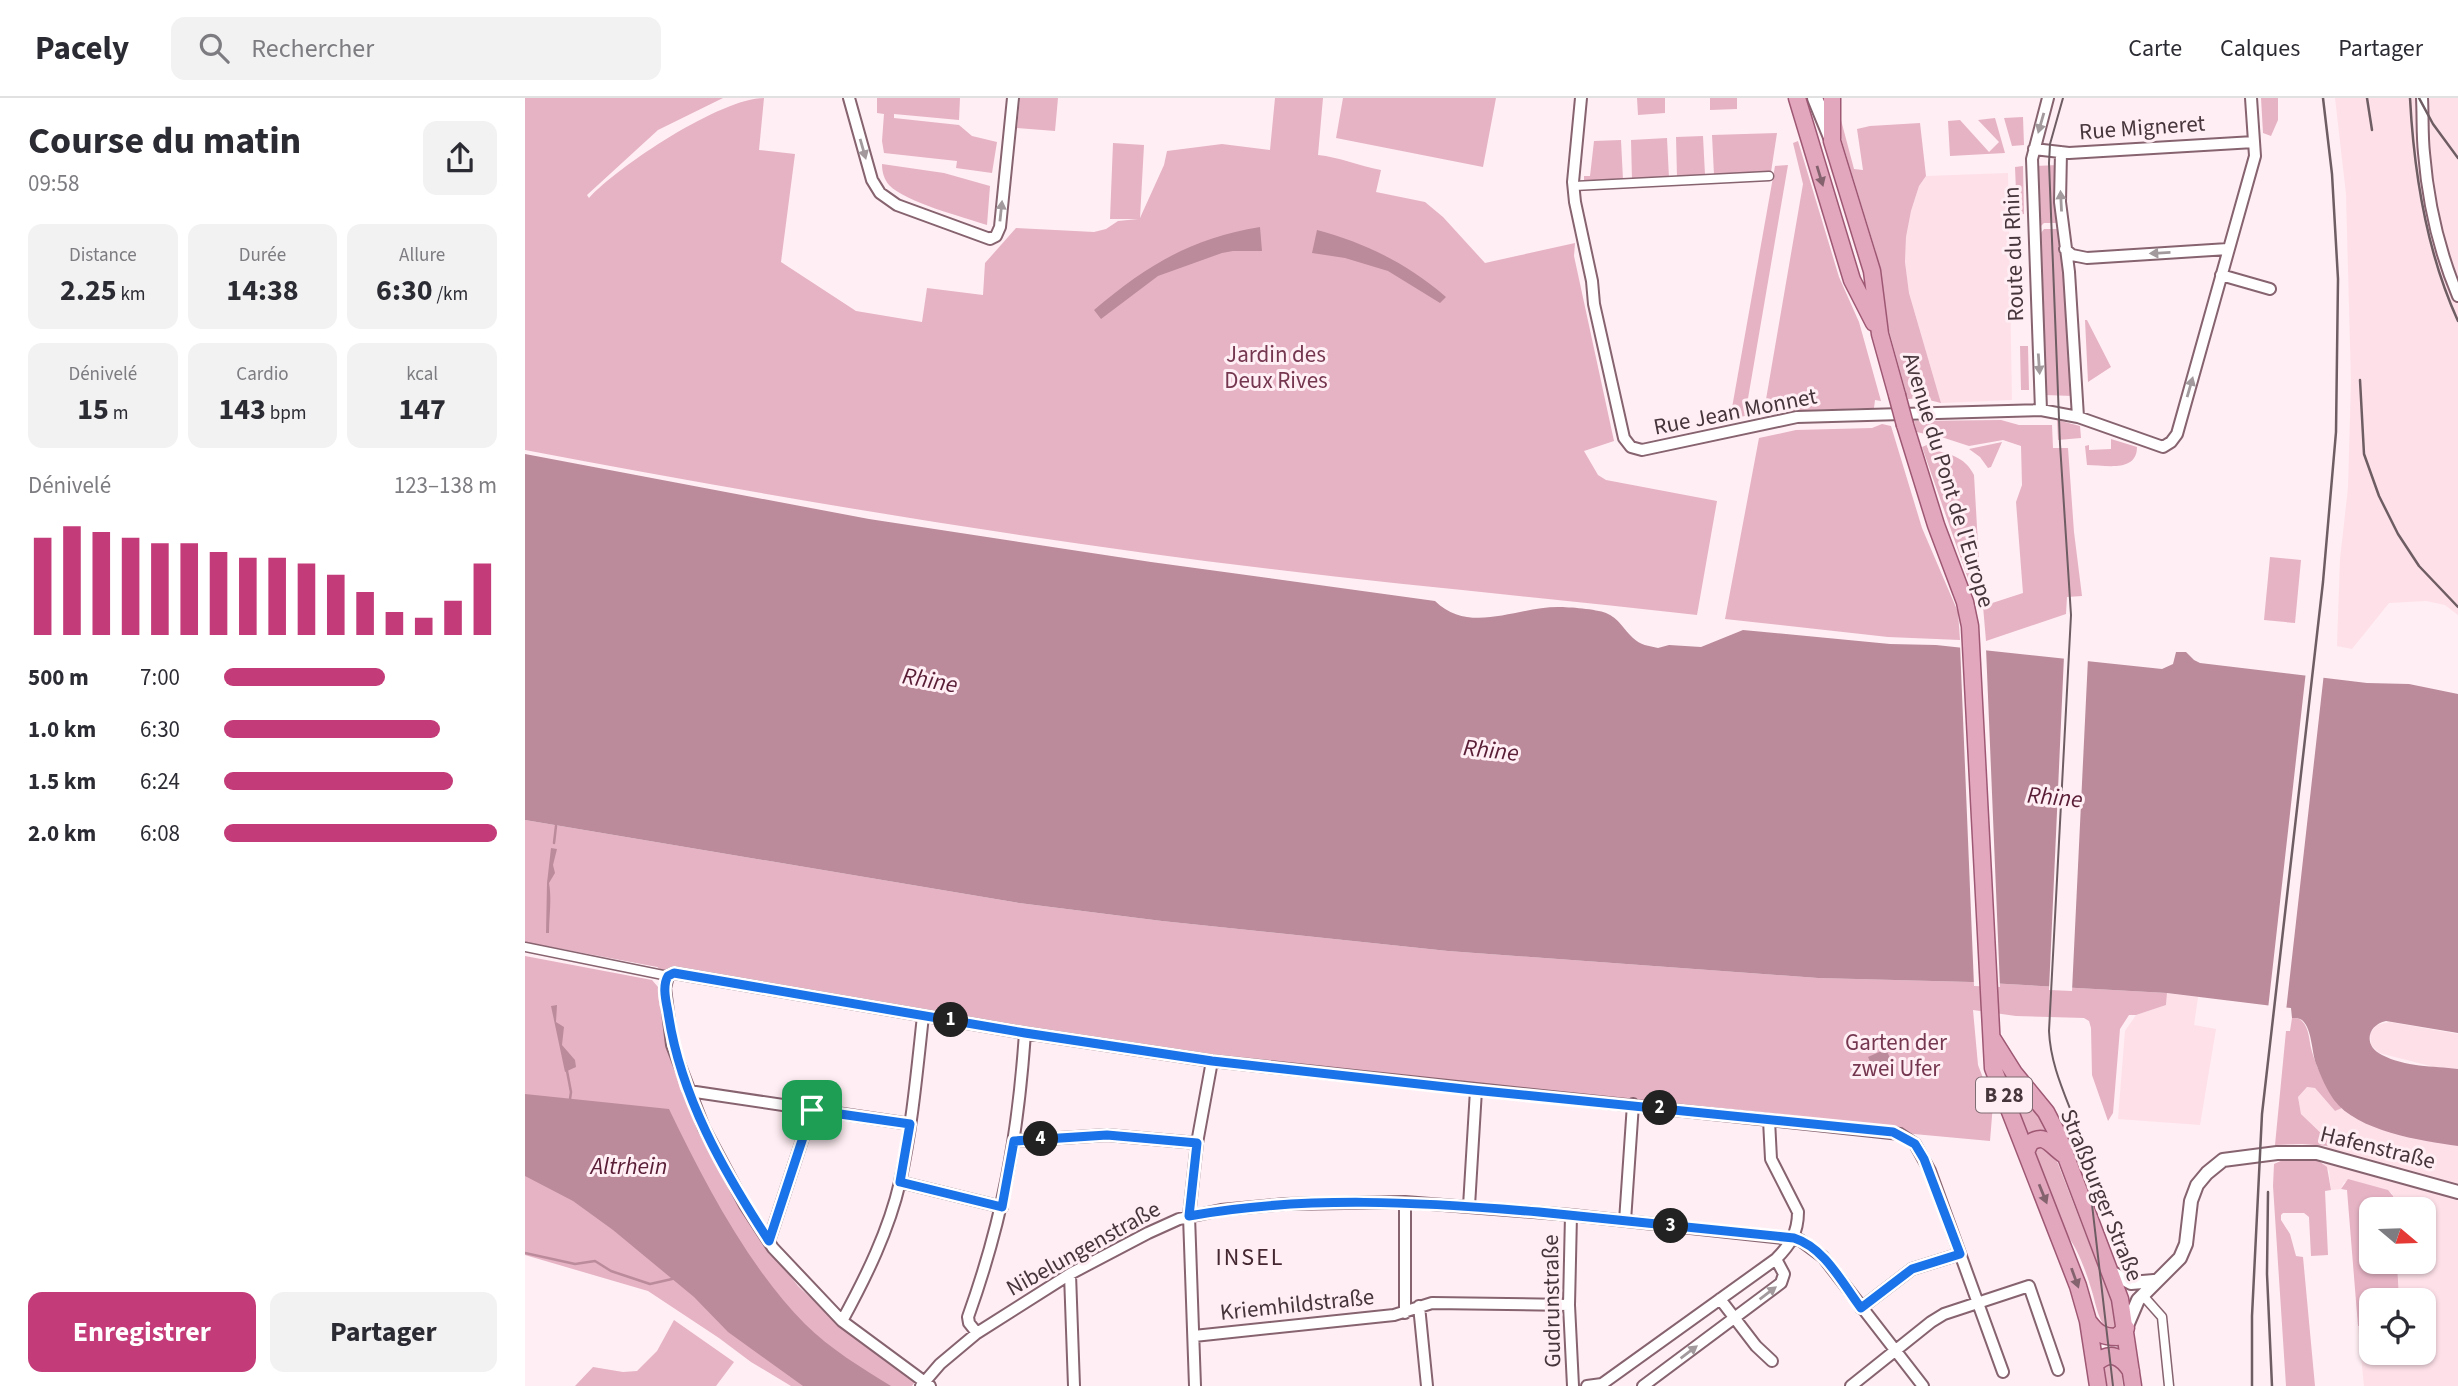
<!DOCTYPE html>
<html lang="fr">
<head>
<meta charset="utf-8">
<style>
  body { margin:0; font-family:"Source Sans 3",sans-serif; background:#f2f2f3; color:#2b2b33; height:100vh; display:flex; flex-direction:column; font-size:26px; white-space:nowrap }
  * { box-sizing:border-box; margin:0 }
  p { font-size:23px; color:#7c7c81 }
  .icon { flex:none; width:38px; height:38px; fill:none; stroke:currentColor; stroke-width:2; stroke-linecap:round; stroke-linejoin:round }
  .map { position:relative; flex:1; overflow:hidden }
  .side { display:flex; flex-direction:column; background:#fff; width:525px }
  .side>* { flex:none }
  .needle { width:46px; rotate:109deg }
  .controls { position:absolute; left:1834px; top:1099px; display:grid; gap:14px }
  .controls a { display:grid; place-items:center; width:77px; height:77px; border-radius:14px; background:#fff; box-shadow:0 2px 5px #0004; font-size:35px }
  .pin { position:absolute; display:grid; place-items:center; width:60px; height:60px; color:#fff; margin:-30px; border-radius:14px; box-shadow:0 4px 10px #0006 }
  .km { position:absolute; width:35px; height:35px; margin:-18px; border-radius:50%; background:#222; color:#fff; font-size:19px; line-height:35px; text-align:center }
  .round { display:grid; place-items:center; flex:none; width:74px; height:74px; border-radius:14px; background:#f2f2f3 }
  .summary { display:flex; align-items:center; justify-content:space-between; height:119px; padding:0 28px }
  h1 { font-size:38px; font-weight:700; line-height:52px }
  .stats { display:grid; grid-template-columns:repeat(3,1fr); gap:10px; height:119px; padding:7px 28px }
  .stats div { display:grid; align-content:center; border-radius:14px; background:#f2f2f3; text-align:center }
  .stats b { font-size:30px; font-weight:700 }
  .stats small { font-size:19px; font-weight:400 }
  .stats p { font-size:19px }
  .chart { height:196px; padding:14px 28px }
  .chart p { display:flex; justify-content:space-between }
  .chart svg { width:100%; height:126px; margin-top:7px; stroke:#c33b78; stroke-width:6 }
  .action { display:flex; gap:14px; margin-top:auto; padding:14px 28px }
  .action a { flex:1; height:80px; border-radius:14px; background:#c33b78; color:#fff; font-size:28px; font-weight:700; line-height:80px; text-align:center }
  .action a+a { background:#f2f2f3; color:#2b2b33 }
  ul { padding:0 28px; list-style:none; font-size:23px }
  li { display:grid; grid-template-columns:112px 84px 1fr; align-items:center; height:52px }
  li i { height:18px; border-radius:9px; background:#c33b78 }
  header { display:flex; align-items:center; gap:42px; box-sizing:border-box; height:98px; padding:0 35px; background:#fff; border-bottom:2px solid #e1e1e2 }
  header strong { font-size:33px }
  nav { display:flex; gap:38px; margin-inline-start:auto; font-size:24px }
  .search { width:490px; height:63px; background:#f2f2f3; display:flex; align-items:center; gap:18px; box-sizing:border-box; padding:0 24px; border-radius:14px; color:#7c7c81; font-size:26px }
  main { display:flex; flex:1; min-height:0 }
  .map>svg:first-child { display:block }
</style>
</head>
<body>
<header>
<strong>Pacely</strong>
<div class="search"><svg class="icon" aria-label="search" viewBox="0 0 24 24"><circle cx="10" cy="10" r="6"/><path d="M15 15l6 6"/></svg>Rechercher</div>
<nav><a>Carte</a><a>Calques</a><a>Partager</a></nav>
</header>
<main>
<section class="side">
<div class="summary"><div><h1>Course du matin</h1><p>09:58</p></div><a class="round"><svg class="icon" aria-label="share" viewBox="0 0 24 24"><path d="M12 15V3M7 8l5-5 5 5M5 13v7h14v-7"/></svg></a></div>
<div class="stats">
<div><p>Distance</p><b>2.25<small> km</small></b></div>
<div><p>Durée</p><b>14:38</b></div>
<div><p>Allure</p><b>6:30<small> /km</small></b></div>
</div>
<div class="stats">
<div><p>Dénivelé</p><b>15<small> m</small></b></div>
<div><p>Cardio</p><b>143<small> bpm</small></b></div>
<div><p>kcal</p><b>147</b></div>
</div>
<div class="chart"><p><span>Dénivelé</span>123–138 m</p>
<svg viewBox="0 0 160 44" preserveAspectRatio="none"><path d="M5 44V10M15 44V6M25 44V8M35 44V10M45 44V12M55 44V12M65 44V15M75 44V17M85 44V17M95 44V19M105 44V23M115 44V29M125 44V36M135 44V38M145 44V32M155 44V19"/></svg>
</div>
<ul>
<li><b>500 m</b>7:00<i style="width:59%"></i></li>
<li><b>1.0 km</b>6:30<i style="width:79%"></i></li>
<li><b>1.5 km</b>6:24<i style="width:84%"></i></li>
<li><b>2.0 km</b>6:08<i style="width:100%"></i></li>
</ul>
<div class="action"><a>Enregistrer</a><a>Partager</a></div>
</section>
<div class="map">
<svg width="1933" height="1288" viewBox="0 0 1933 1288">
  <rect width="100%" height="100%" fill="#ffeef3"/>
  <path fill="#fee0e9" d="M1810,0H1933V517L1920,507L1901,503L1864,505L1827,551L1812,548L1815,461L1823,390L1826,284L1821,96Z
    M1483,75L1487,302L1416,305L1384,195L1380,164L1381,139L1386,113L1394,88L1401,78Z
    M1642,895L1673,899L1669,927L1691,931L1675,1027L1593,1021L1600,933L1611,917L1641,907Z
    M1865,924L1933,936V971L1913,970L1854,955L1846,947L1845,936L1851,927Z
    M1782,989L1790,990L1810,1013L1817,1010L1828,1019L1863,1033L1933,1048V1288H1839L1833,1228L1846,1227V1255H1899V1202H1874L1872,1164H1899V1111H1869L1867,1095L1819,1084L1816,1091L1806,1092L1804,1073L1799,1066L1802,1041L1776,1016L1773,999Z"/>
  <path fill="#e6b3c4" d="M0,0H198L133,32L62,97L64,100C93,68 196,0 239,0L234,52L270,56L256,164L331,213L397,224L402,190L458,197L460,165L491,130L569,134L581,131L593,123L613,121H585L588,45L619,47L615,120L639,67L642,53L697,46L745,52L750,0H798L793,57C814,59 834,68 856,72L851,94L900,104L918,119L960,165L1050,145L1049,158L1089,343L1059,353L1073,377L1081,382L1192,403L1172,517C1030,501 888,488 746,471C496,441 247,399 0,352Z
    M352,0H435L434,22L369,16V20L434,27L447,38L472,44L467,75L431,70L432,63L359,55L357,43L359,16L352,15Z
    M495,0H533L530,33L492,30Z
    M818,0H971L958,69L811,40Z
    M1112,0H1140V15L1113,17Z
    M1185,0H1212V11L1185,12Z
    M1736,0H1753V22L1746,38L1738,35Z
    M1498,19L1499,47L1487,48L1479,20Z
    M1470,20L1480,55L1425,58L1423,23L1435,22L1464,54L1474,44L1453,22Z
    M1316,22L1329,71L1338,72L1332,31L1345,28L1395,25L1401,78L1394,88L1386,113L1381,139L1380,164L1384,195L1416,305L1396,300L1383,301L1356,204L1351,154L1316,40L1313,23Z
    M1252,35L1246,74L1189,77L1187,37Z
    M1178,38L1180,77L1152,79L1151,39Z
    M1142,40L1144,80L1107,82L1106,42Z
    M1096,42L1098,82L1059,85V78H1065L1069,43Z
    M1273,43L1314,179L1334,224L1356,303L1350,302L1349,310L1287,312L1264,316L1265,307L1239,313L1278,86L1268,45Z
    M357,66L419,75L465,88L462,127C438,119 380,104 364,87C359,81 357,74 357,66Z
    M1263,67L1220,318L1205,321L1250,68Z
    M1533,67L1535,125H1519L1511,133L1510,68Z
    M1498,68L1499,116L1492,117L1490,69Z
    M1519,131H1535L1541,173L1548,298L1520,297L1513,139Z
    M1560,222H1562L1586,269L1563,284Z
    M1495,248H1503L1504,292H1496Z
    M1476,322L1494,327H1527L1528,350H1543L1549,434L1557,498L1542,499L1541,516L1461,543L1458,508L1498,495L1491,404L1497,387L1496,348L1478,342L1444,348L1401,334L1400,336L1392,334L1389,323Z
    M1532,322L1555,328L1556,340L1533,342Z
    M1357,326L1366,328L1397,430L1433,514L1435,542L1363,539L1200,521L1234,340L1271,332L1347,330Z
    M1586,341L1612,349C1612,375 1580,367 1562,367L1560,348L1564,347V352L1586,351Z
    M1477,344L1466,369L1463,370L1455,359L1444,351Z
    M1404,346L1406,351C1423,356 1440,358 1449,377L1455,481L1453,490L1448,495L1397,349Z
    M1745,459L1776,462L1770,525L1739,522Z
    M0,722L494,805L637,823L923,853L1293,880L1446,884L1642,895L1641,907L1611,917H1604L1595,931L1588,1015L1583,1023L1567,977L1566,930L1564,923L1559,920L1491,918L1448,912L1453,967L1468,1006L1465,1043L1192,1018L507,937L151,881L132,869L0,844Z
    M0,858L127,882L133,889L134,904L143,947L155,991L194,1067L239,1144L273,1188L307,1220L345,1250L394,1279L387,1288H266L226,1264L194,1240L123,1193L0,1157Z
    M1767,920C1771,920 1774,920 1777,923C1784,930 1784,941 1786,950C1791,970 1804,995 1817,1010L1810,1013L1790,990L1782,989L1773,999L1776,1016L1802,1041L1803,1048L1777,1046L1750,1047L1761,933H1765Z
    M1478,971L1510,1009L1526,1036L1502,1040Z
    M1513,1046L1528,1053L1567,1153L1577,1166L1595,1227L1584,1234C1572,1222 1571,1204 1565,1187C1559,1168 1551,1146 1537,1131L1507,1056Z
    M1772,1061L1794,1063L1802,1069L1806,1092L1800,1093L1803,1157L1786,1158L1784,1119L1779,1115H1758L1756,1117V1122L1765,1136L1771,1158L1778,1159L1790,1288H1761L1748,1088L1749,1066L1758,1062Z
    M1823,1081L1863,1092L1868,1098L1869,1111H1846V1164H1872L1874,1202H1846V1227L1833,1228L1822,1092L1816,1091Z
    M149,1222L209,1264L191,1288H50L68,1269L98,1274L112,1273L132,1253Z
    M1580,1263L1596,1269L1598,1288H1579L1577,1271Z"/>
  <path fill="#bb8b9b" d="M735,129L737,153H708L697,155L633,178L576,221L569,212C621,168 666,140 735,129Z
    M792,132C841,145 883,166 921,199L915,205L863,173L820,160L787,155Z
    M0,356L344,421L626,464L910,503C945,537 991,509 1033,509C1044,509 1071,511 1081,515C1094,520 1099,532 1108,540C1115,547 1124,548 1133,550L1144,547L1176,549L1218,532L1365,546L1411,547L1637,571L1648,566L1651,554H1661L1669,562L1675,565L1842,585L1884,586L1933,596V935L1861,923C1842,927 1838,948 1857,957C1880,969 1908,968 1933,971V1048C1896,1043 1832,1033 1809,1002C1802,992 1796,979 1792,968C1786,955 1788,932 1777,922C1773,920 1771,920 1767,920L1766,910L1756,909L1642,895L1446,884L1293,880L923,853L637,823L494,805L0,722Z
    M26,750L32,751L28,767L30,775L24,785C27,802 24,818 24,835H21L22,785Z
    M32,907L31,924L39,929L37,947L50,962L51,969L40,974L26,908Z
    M1361,951L1369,969L1351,977L1343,959Z
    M0,996L144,1011C178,1082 224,1170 280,1226C305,1251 337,1270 366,1288H278L203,1234L169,1199L88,1132L48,1103L0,1078Z"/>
  <path fill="#ffeef3" d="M1435,547L1461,550L1475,889L1449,888Z
    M1539,558L1563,560L1547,893L1524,892Z
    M1781,573L1799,575L1761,913L1743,911Z"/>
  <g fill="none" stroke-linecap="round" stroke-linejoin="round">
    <path stroke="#bb8b9b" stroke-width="2.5" d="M29,745L31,728
      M42,973L46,994L45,1001
      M0,1155L50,1166L70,1163L86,1173L125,1186L147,1181"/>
    <defs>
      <path id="pedestrian" d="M1049,88L1244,78
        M0,849L143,878
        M1621,1201L1637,1219L1644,1288"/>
      <path id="minor" d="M324,0L347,82L355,95L372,107L465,141L471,138L475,129L488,0
        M1056,0L1048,84L1050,104L1067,183L1069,206L1099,340L1106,349L1117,352L1272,319L1516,312L1553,319L1638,349L1646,344L1652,336L1730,58L1726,0
        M1897,0C1898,18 1897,37 1899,55C1903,104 1914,153 1933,198
        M1509,51L1544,55L1729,44
        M1536,54L1535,104L1544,174L1553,319
        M1540,151L1547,157L1562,160L1703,151
        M1696,177L1745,191
        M1516,312L1507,61L1523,0
        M164,993L385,1026
        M489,1043L582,1037L672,1045
        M375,1084L477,1109
        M880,1104V1215
        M944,1108L951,992
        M1046,1117L1044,1207L1048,1288
        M1100,1123L1108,1006
        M244,1143L287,1012
        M545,1176L549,1288
        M1195,1201L1231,1248L1247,1263
        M894,1208L902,1288
        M1336,1210L1387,1171L1435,1156
        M317,1223C341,1179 364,1132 375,1084C387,1029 392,973 398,918
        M452,1235L444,1225L443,1219C478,1121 493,1038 500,935
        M669,1238L869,1217L907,1205L1044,1207
        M396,1288L415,1266L452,1235L545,1176L623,1135L654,1121L696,1112L760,1106L880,1104L1046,1117L1275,1142L1298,1159L1398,1288
        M405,1288L317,1223L248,1150L220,1107L179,1030L147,947L140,890L143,878L149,875L500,935L687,963L1375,1036L1390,1046L1405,1073L1478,1274
        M670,1288L664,1118L672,1045L687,963
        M1062,1288L1077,1286L1251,1161C1265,1147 1273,1135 1273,1114L1246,1061L1244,1022
        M1118,1288L1256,1185L1259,1176L1251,1161
        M1326,1288L1406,1224L1419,1216L1504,1188L1533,1272"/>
      <path id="tertiary" d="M1586,1174L1606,1185L1629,1183
        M1601,1230L1613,1202L1655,1160L1661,1146L1666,1103L1672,1087L1682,1075L1698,1062L1752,1055H1792L1933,1094"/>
      <path id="secondary" d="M1290,0L1306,39"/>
      <path id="primary" d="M1272,0L1327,182L1349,225
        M1307,0V43L1347,173L1355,236L1372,297
        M1380,327L1411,427L1440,504L1445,528L1468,970L1553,1188L1563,1223L1573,1288
        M1467,940L1489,975L1521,1014L1532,1035L1595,1201L1608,1288
        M1501,1054L1505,1045C1520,1034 1526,1048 1538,1056
        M1563,1223C1572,1235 1577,1239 1592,1239L1601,1230
        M1570,1266C1585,1252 1596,1258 1606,1273"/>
    </defs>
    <use href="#pedestrian" stroke="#86636f" stroke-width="11"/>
    <use href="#minor" stroke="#86636f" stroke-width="14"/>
    <use href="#tertiary" stroke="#86636f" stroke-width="16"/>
    <use href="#secondary" stroke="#86636f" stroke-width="18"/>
    <use href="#primary" stroke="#9e5873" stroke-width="19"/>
    <use href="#pedestrian" stroke="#fff" stroke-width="8"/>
    <use href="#minor" stroke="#fff" stroke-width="10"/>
    <use href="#tertiary" stroke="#fff" stroke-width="12"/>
    <use href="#secondary" stroke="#fff" stroke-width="14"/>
    <use href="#primary" stroke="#e2a6bd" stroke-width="16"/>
    <path stroke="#6e5d62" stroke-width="2" d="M1538,0L1525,46L1524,65L1535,346L1546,517L1524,933C1526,980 1553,1018 1562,1063L1588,1288"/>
    <path stroke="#6e5d62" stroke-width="2.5" d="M1842,0L1847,32
      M1885,0C1889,76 1901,153 1933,223
      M1894,0L1908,26L1933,60
      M1835,282L1839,356L1854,398L1873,436L1894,468L1933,509
      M1743,1094L1742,1176L1747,1288
      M1727,1288V1218L1737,1016L1798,484L1811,334L1813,181L1807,76L1798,0"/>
    <defs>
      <path id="primary-bridge" d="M1372,297L1380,327"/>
    </defs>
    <use href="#primary-bridge" stroke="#9e5873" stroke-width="19" stroke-linecap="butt"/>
    <use href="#primary-bridge" stroke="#e2a6bd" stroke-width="16"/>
  </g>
  <defs><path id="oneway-solid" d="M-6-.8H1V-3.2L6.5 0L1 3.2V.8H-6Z" transform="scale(1.75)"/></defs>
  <g fill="#a29a9d">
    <use href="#oneway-solid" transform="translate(1516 25) rotate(106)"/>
    <use href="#oneway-solid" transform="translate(338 51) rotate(74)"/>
    <use href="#oneway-solid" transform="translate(1536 103) rotate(-93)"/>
    <use href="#oneway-solid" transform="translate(476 113) rotate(-84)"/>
    <use href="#oneway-solid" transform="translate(1635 155) rotate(177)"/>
    <use href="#oneway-solid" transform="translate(1514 266) rotate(86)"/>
    <use href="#oneway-solid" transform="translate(1665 289) rotate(-74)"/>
    <use href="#oneway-solid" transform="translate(1243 1195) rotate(-37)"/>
    <use href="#oneway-solid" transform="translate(1164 1254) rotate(-37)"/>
  </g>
  <g fill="#84636f">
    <use href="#oneway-solid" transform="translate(1295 78) rotate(73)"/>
    <use href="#oneway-solid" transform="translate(1518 1096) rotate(68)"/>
    <use href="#oneway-solid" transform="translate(1550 1180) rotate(70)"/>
  </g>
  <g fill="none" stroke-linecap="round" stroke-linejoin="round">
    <defs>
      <path id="route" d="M149,875L500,935L687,963L948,992L1368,1034L1390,1046L1399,1061L1435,1156L1387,1171L1336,1210C1317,1185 1300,1150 1269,1140C1184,1132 1099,1122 1014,1114C898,1104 780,1097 664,1118L672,1045L582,1037L489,1043L477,1109L375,1084L385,1026L287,1012L244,1143C199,1074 155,998 143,914C141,903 137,888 143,878Z"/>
    </defs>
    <use href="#route" stroke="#fff" stroke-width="14"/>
    <use href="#route" stroke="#1a73e8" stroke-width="9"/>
  </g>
  <g text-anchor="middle" stroke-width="6" stroke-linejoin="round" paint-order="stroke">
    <rect fill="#ffeef3" stroke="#7e6d72" stroke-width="2" x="1451" y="979.5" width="56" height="35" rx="5"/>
    <g font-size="21" font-weight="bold" fill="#46363b">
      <text x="1479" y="1004">B 28</text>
    </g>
    <g font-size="23" fill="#46363b" stroke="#ffeef3">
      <text transform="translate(1617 29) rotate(-4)" y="8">Rue Migneret</text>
      <text transform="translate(1488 156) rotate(-92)" y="8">Route du Rhin</text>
      <text transform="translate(1210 313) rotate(-11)" y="8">Rue Jean Monnet</text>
      <text transform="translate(1424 382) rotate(73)" y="8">Avenue du Pont de l'Europe</text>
      <text transform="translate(1853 1049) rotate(14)" y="8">Hafenstraße</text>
      <text transform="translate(1577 1097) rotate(68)" y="8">Straßburger Straße</text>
      <text transform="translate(558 1150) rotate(-29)" y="8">Nibelungenstraße</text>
      <text transform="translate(1026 1203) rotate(-91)" y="8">Gudrunstraße</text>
      <text transform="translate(772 1206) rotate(-6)" y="8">Kriemhildstraße</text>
    </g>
    <g font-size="23" fill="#75364f" stroke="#ffeef3">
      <text x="751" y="264">Jardin des<tspan x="751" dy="26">Deux Rives</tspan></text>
      <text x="1371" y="952">Garten der<tspan x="1371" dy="26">zwei Ufer</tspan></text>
    </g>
    <g font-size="24" font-style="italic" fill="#591d36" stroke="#ffeef3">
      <text transform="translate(405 582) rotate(10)" y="8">Rhine</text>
      <text transform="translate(966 652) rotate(6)" y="8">Rhine</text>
      <text transform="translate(1530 699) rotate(5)" y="8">Rhine</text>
      <text x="104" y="1076">Altrhein</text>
    </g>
    <g font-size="24" letter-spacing="2" fill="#452732" stroke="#ffeef3">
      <text x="725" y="1167">INSEL</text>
    </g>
  </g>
</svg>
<div class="controls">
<a><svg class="needle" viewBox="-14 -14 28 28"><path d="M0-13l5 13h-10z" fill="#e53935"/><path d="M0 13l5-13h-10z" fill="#7c7c81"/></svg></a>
<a><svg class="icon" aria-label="locate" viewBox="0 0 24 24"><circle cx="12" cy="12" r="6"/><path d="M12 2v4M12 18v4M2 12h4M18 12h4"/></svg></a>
</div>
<div class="pin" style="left:287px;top:1012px;background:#1e9e55"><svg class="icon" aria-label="arrive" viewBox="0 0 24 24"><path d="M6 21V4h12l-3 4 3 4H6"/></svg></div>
<b class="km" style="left:426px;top:922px">1</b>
<b class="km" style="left:1135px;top:1010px">2</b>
<b class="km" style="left:1146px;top:1128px">3</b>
<b class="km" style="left:516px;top:1041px">4</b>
</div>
</main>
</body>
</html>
